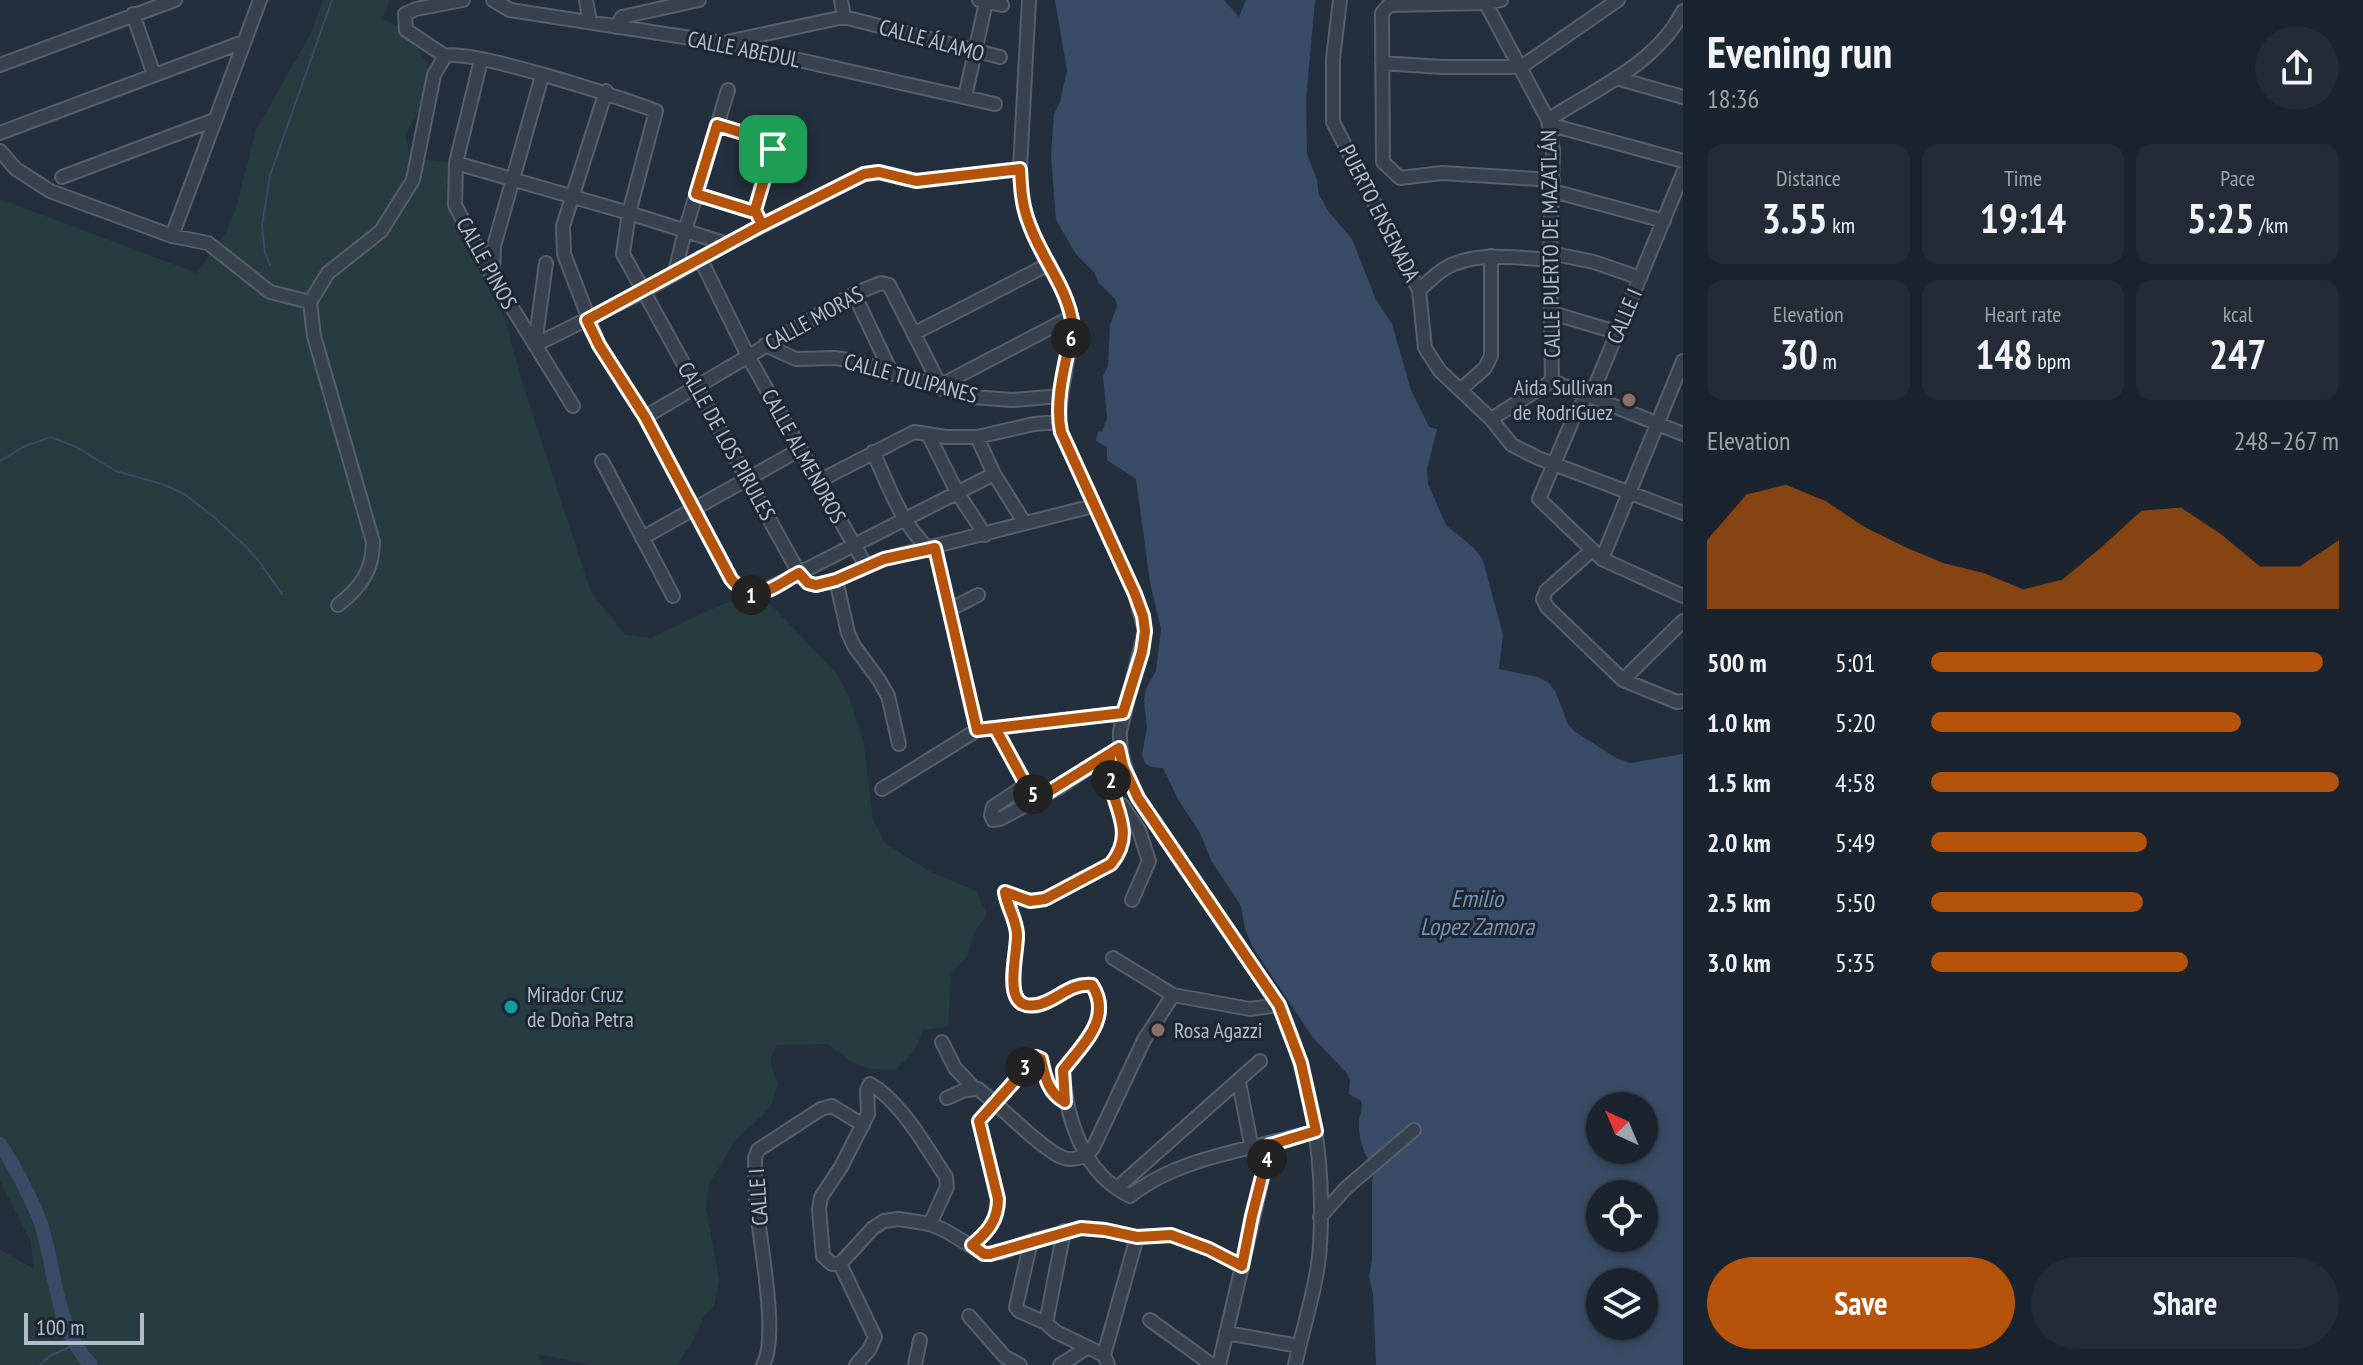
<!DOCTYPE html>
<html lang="en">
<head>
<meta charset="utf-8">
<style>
  body { margin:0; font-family:"PT Sans Narrow",sans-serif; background:#242b36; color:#f1f3f6; height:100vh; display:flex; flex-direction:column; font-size:30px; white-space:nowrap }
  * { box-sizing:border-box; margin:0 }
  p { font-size:26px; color:#a0a4aa }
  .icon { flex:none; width:44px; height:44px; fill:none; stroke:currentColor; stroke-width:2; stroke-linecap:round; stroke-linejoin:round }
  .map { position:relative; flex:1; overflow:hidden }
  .panel { display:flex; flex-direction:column; background:#1b232e; width:680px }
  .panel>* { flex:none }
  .needle { width:52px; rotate:316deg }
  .fabs { position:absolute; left:1586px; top:1092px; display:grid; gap:16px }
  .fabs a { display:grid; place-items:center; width:72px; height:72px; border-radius:50%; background:#1b232e; box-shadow:0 4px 12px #0003,0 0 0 2px #39404a; font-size:40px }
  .scale { position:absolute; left:24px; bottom:20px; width:120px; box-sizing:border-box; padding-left:8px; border:4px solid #b4bcc9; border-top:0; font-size:22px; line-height:28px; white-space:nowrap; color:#b4bcc9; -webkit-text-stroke:6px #1d2633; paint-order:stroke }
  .pin { position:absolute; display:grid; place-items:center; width:68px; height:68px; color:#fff; margin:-34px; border-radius:16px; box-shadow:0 4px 12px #0006 }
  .km { position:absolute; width:40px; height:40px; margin:-20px; border-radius:50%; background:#222; color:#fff; font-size:22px; line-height:40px; text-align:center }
  .round { display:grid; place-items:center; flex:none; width:84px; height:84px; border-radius:42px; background:#242b36 }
  .head { display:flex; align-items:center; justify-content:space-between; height:136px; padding:0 24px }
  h1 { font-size:44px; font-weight:600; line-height:60px }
  .figures { display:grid; grid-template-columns:repeat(3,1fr); gap:12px; height:136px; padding:8px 24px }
  .figures div { display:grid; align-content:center; border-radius:16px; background:#242b36; text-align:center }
  .figures b { font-size:40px; font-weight:600 }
  .figures small { font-size:22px; font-weight:400 }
  .figures p { font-size:22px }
  .chart { height:224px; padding:16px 24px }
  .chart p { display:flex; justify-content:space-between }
  .chart svg { width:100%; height:144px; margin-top:8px; fill:#b45309; opacity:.7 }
  .primary-button { display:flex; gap:16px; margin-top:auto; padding:16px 24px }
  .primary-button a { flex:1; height:92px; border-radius:48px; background:#b45309; color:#fff; font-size:32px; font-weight:600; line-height:92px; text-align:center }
  .primary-button a+a { background:#242b36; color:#f1f3f6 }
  ul { padding:0 24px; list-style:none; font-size:26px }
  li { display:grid; grid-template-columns:128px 96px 1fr; align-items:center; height:60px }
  li i { height:20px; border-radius:10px; background:#b45309 }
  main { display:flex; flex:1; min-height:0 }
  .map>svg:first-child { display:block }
</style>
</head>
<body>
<main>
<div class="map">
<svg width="1683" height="1365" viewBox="0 0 1683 1365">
  <rect width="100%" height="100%" fill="#242f3e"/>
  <path fill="#263c3f" d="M323,0H390L382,19L406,30L434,75L430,92L405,135L411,158L456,163L449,181L455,205L493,277L524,388L591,592L625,635L651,638L698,615L748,594L760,593L836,673L849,697L864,744L873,821L885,843L929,871L976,891L987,914L974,933L967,957L951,974L948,1026L923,1030L914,1052L896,1069C864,1071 853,1066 829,1044L777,1045C767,1058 772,1070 778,1084L770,1108L735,1141L709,1184L706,1208L719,1280L714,1306L705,1315L690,1346L677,1365H591L537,1354L543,1365H0V1250L33,1268L31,1242L0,1181V199L197,273L226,232L236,208L256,130L310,35Z"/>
  <path fill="#394c67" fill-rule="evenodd" d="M1055,0H1224L1239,17L1246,0H1315L1306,100L1307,154L1317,180L1319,195L1329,212L1352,239L1376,300L1392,324L1411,390L1429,427L1437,429L1427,469L1428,484L1446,525L1474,548L1483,560L1503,635L1499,669L1538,677L1549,683L1556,693L1568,724L1574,731L1616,758L1630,763L1683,754V1365H1376L1373,1294L1369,1276L1372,1260V1182L1374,1172C1366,1156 1358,1141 1359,1121C1360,1113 1363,1109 1361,1101L1349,1094L1350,1080L1346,1072L1313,1038L1252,946L1245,929L1241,906L1211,860L1200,833L1179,801L1163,768L1151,767L1145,763L1142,755L1147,727L1144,700L1146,688L1156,671L1161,629L1150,582L1136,479L1107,460V447L1096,441L1098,431L1102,432L1107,418L1103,376L1108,366L1110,325L1117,306L1116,300L1098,282L1095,273L1076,254L1056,220L1051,155L1054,114L1060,102L1067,70ZM1600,1106H1644V1150H1600ZM1600,1194H1644V1238H1600ZM1600,1282H1644V1326H1600Z"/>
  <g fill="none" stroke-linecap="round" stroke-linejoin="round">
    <path stroke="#394c67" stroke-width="2" d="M270,265L265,253L262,226L270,175L332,0
      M0,461L25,446L51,437L76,447L116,471L165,485L184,494L214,517L244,545L258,560L282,594
      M40,1365L50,1356L74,1345"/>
    <path stroke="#394c67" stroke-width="14" d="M0,1144C13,1163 35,1205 42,1227C56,1273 56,1329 91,1365"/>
    <defs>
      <path id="minor" d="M493,0L510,10L723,43L995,104
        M586,0L590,22
        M841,0L844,17
        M979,0L1002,5
        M1029,0L1020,169C1021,189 1022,207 1030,226C1043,261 1068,288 1073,326L1061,396L1059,422L1061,432L1135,594L1145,631L1120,731C1119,756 1127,776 1138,798L1279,1005C1312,1080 1325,1163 1320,1245C1318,1283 1303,1327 1295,1365
        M1340,0L1333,59V122L1419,290L1425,348L1440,371L1491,419L1512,445L1538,458L1683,513
        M1484,0L1548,120L1553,150L1550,253L1552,381
        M1501,0L1485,3L1389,5L1382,13L1383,162L1400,178L1442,173L1553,180
        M133,14L154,75
        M616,27L622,17L699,0
        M727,42L844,17L1000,57
        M445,56C470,48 624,99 656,111L629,213L623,254L799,573L808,583L816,585L836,580L884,559L1093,506
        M445,56L406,30L405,14L416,9L463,0
        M481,60L456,163L455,205L493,277L573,406
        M1382,63L1442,67H1521L1618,0
        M0,65L175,0
        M1616,78L1683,97
        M606,91L563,226L564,254L599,345L645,417L731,579C739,589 746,597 760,593L994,474
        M965,97L986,2
        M1548,120C1595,89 1657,64 1683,11
        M1548,120L1555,126L1683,161
        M717,125L769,141L772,145L755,210
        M0,133L243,42
        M0,151L16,169L50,191L172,236L208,243L270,292L310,302L328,273L381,231L413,180L434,75L445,56
        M456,163L629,213L727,244
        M1683,173L1596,384L1576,412L1539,499L1602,559L1683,596
        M62,177L214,120
        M1553,191L1664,221
        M696,194L751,211L755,210
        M172,236L260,0
        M1550,253L1594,262L1640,278
        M700,258L748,356L866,566
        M675,272L685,231L728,90
        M493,274L494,246L542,76
        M1419,290C1427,283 1435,275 1444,269C1475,250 1516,258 1551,260
        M854,294L892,374
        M310,302L314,336L373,542C373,571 360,588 338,605
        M1552,313L1616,332
        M915,333L1049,264
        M535,345L644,291L727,244L864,174L879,172L916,181L1020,169
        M535,345L546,263
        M765,345L796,359L835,358L854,361L972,397L1012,400L1061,396
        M1552,381L1683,434
        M941,385L1071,317
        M1460,390L1485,368L1491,356V256
        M645,417L854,294L881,283L889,285L942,389
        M1491,419L1552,381
        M928,434L957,492L985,535
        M977,437L994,474L1024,522
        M873,452C889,486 901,524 929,549
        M602,461L673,596
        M817,482L914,432L946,437H977L1034,424L1059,422
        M642,538L799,450
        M935,548L977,730
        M1591,551L1546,591L1543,599L1547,607L1623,680L1677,702L1683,701
        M1602,559L1683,361
        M836,580L848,633L854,646L879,680L888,696L899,744
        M949,610L978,595
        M1623,680L1683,621
        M995,728L1030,791
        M1026,785L993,807L991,815L993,820L1000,819L1058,788L1114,751
        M882,789L977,730L1123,713
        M1122,805L1139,830L1149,861L1132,900
        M1005,892C1007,906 1016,919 1017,934C1018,956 998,1016 1041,1004C1061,998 1070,983 1092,985C1113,1018 1083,1044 1063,1070C1066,1118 1083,1174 1130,1196C1180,1156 1255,1149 1316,1131
        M1005,892L1030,901L1045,899L1111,864C1139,831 1111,806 1109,772C1108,766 1110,759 1111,753
        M1113,958L1173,995L1250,1009L1279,1005
        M942,1042L955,1068L973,1087
        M1239,1082L1252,1149
        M947,1098L965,1090L978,1089C1000,1105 1043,1151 1064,1158C1076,1161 1085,1157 1093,1148L1144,1040L1173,995
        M1117,1188L1260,1061
        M1320,1217L1346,1188L1414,1130
        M930,1224L947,1187L946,1177C927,1149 901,1101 870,1084L867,1090L868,1114L841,1167L821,1197L819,1209L823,1256L832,1264H840L873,1228L884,1221L899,1219L930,1224L946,1231L984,1254L1002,1252L1031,1241L1081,1228L1105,1230L1137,1237L1171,1235L1209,1249L1242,1266
        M1031,1241L1016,1307L1019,1311L1046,1323L1056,1332L1104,1355L1108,1365
        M972,1245C988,1232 998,1220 998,1199L979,1121L1036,1057L1041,1059C1045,1077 1049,1093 1065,1102
        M840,1264L875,1337L869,1350L856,1365
        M969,1316L1005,1357L1020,1365
        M1150,1320L1212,1365
        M1046,1323L1064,1231
        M1226,1333L1299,1346
        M1104,1355L1137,1237
        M763,1365C779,1337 760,1244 757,1209C755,1192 755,1175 755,1158L758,1150L821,1109L832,1106L863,1125
        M915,1365L920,1340
        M1060,1365L1088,1347
        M1219,1365L1270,1145"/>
    </defs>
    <use href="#minor" stroke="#565f6c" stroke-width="16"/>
    <use href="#minor" stroke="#38414e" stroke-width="12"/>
  </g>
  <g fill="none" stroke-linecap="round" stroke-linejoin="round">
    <defs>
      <path id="route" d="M773,149L755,210L762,225L587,320L599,345L645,417L731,579C754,607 773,587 799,573L808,583L816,585L836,580L884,559L935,548L977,730L995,728L1026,785L1037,799L1111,753C1110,759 1108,766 1109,772C1111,807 1138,830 1111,864L1045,899L1030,901L1005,892C1007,906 1016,919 1017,934C1018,956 998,1016 1041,1004C1060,998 1070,983 1092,985C1113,1018 1083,1044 1063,1070L1065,1102C1048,1093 1045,1077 1041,1059L1036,1057L979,1121L998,1199C998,1220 988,1232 972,1245L984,1254H990L1081,1228L1105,1230L1137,1237L1171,1235L1209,1249L1242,1266L1252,1216L1270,1145L1316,1131L1301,1063L1279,1005L1138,798L1123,766L1119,748L1111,753L1037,799L1026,785L995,728L1123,713L1142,652L1145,631L1143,616L1135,594L1061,432C1054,399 1067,359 1073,326C1068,288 1043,261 1030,226C1022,207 1021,189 1020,169L916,181L879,172L864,174L762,225L755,210L751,211L696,194L717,125L769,141L773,149"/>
    </defs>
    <use href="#route" stroke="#fff" stroke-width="16"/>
    <use href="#route" stroke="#b45309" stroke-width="10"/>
  </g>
  <g fill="#8d6e63" stroke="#1d2633" stroke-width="3">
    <circle cx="1629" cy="400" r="8"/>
    <circle cx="1158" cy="1030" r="8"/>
  </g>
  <circle fill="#0f9aa8" stroke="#1d2633" stroke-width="3" cx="511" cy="1007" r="8"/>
  <g text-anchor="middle" stroke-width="6" stroke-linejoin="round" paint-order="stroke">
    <g font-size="22" fill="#b4bcc9" stroke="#1d2633">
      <text transform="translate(932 40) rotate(15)" y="8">CALLE ÁLAMO</text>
      <text transform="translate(744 49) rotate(11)" y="8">CALLE ABEDUL</text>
      <text transform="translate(1380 213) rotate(63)" y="8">PUERTO ENSENADA</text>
      <text transform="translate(1550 244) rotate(-91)" y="8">CALLE PUERTO DE MAZATLÁN</text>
      <text transform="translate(487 263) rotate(61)" y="8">CALLE PINOS</text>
      <text transform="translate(1624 316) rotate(-67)" y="8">CALLE I</text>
      <text transform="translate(814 318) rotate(-29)" y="8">CALLE MORAS</text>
      <text transform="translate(911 378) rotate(15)" y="8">CALLE TULIPANES</text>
      <text transform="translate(727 441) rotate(61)" y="8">CALLE DE LOS PIRULES</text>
      <text transform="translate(804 456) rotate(61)" y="8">CALLE ALMENDROS</text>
      <text transform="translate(758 1197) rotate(-94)" y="8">CALLE I</text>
    </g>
    <g font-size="22" fill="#b4bcc9" stroke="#1d2633" text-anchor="start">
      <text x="1613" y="395" text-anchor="end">Aida Sullivan<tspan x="1613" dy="25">de RodriGuez</tspan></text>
      <text x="527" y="1002">Mirador Cruz<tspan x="527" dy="25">de Doña Petra</tspan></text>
      <text x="1174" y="1038">Rosa Agazzi</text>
    </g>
    <g font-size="24" font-style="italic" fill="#7c92b1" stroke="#1d2633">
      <text x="1477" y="907">Emilio<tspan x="1477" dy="28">Lopez Zamora</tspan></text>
    </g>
  </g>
</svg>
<div class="fabs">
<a><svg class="needle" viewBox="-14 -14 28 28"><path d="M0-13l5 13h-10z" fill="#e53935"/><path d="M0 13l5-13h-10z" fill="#a0a4aa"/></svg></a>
<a><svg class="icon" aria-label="locate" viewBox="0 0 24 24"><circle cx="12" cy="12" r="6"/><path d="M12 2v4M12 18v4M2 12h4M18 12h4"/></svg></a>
<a><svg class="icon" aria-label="layers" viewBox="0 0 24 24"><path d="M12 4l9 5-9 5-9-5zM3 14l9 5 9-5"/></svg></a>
</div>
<div class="scale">100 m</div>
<div class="pin" style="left:773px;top:149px;background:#1e9e55"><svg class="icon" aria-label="arrive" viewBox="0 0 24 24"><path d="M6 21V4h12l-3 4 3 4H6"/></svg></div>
<b class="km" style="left:751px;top:595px">1</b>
<b class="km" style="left:1111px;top:780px">2</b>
<b class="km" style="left:1025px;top:1067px">3</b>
<b class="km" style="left:1267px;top:1159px">4</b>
<b class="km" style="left:1033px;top:794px">5</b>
<b class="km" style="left:1071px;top:338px">6</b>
</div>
<section class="panel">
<div class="head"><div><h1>Evening run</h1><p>18:36</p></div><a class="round"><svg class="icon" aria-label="share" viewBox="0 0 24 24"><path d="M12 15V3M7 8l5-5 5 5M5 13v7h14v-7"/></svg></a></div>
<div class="figures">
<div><p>Distance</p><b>3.55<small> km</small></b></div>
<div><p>Time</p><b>19:14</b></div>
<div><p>Pace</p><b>5:25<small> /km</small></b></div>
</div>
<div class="figures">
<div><p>Elevation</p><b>30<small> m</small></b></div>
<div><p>Heart rate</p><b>148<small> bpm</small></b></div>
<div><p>kcal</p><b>247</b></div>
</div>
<div class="chart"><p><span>Elevation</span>248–267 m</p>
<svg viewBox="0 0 160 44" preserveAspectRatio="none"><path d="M0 44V23L10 9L20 6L30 11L40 19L50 25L60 30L70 33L80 38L90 35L100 25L110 14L120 13L130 21L140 31L150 31L160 23V44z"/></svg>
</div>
<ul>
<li><b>500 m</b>5:01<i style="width:96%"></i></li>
<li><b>1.0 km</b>5:20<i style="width:76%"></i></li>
<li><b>1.5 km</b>4:58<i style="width:100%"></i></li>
<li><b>2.0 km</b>5:49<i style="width:53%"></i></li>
<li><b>2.5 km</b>5:50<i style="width:52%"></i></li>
<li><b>3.0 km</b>5:35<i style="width:63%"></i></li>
</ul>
<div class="primary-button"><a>Save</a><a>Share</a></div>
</section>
</main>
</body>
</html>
